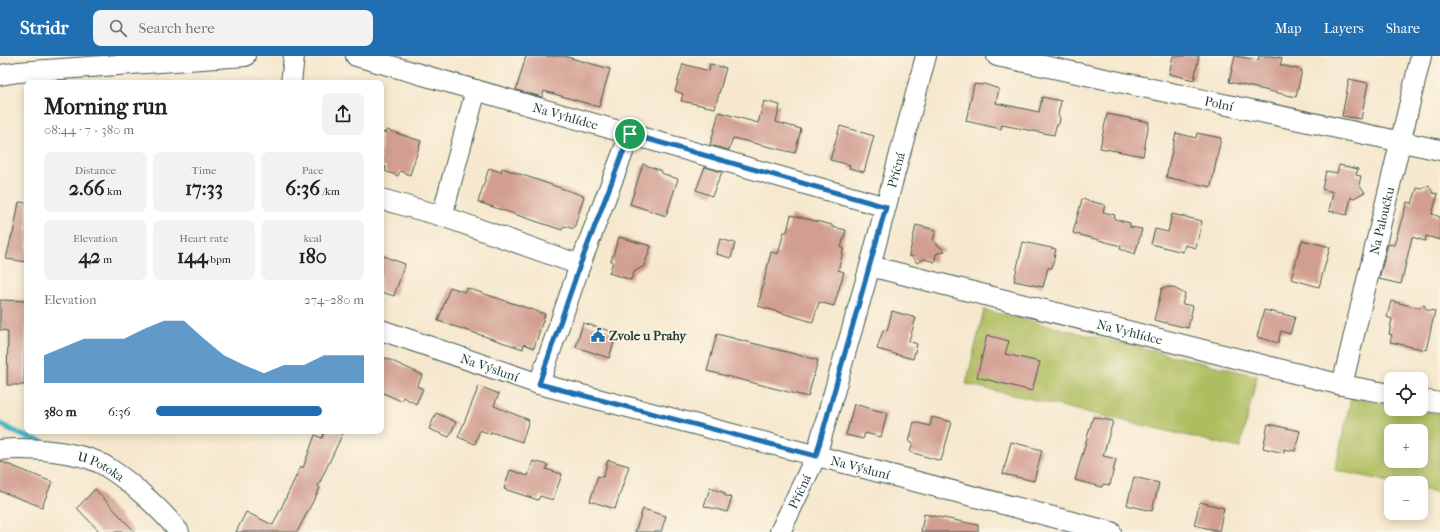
<!DOCTYPE html>
<html lang="en">
<head>
<meta charset="utf-8">
<style>
  body { margin:0; font-family:"IM FELL French Canon",serif; background:#f2f2f2; color:#222; height:100vh; display:flex; flex-direction:column; font-size:15px; white-space:nowrap }
  * { box-sizing:border-box; margin:0 }
  p { font-size:13px; color:#767676 }
  .icon { flex:none; width:22px; height:22px; fill:none; stroke:currentColor; stroke-width:2; stroke-linecap:round; stroke-linejoin:round }
  .map { position:relative; flex:1; overflow:hidden }
  .drawer { position:absolute; left:24px; top:24px; width:360px; height:354px; display:flex; flex-direction:column; background:#fff; border-radius:8px; box-shadow:0 2px 10px #0003 }
  .drawer>* { flex:none }
  .fabs { position:absolute; left:1384px; top:316px; display:grid; gap:8px }
  .fabs a { display:grid; place-items:center; width:44px; height:44px; border-radius:8px; background:#fff; box-shadow:0 2px 10px #0003; font-size:20px }
  .pin { position:absolute; display:grid; place-items:center; width:34px; height:34px; color:#fff; margin:-17px; border:2px solid #fff; border-radius:50%; box-shadow:0 1px 4px #0007 }
  .round { display:grid; place-items:center; flex:none; width:42px; height:42px; border-radius:8px; background:#f2f2f2 }
  .head { display:flex; align-items:center; justify-content:space-between; height:68px; padding:0 20px }
  h1 { font-size:22px; font-weight:700; line-height:30px }
  .stats { display:grid; grid-template-columns:repeat(3,1fr); gap:6px; height:68px; padding:4px 20px }
  .stats div { display:grid; align-content:center; border-radius:8px; background:#f2f2f2; text-align:center }
  .stats b { font-size:20px; font-weight:700 }
  .stats small { font-size:11px; font-weight:400 }
  .stats p { font-size:11px }
  .chart { height:112px; padding:8px 20px }
  .chart p { display:flex; justify-content:space-between }
  .chart svg { width:100%; height:72px; margin-top:4px; fill:#1f6fb2; opacity:.7 }
  ul { padding:0 20px; list-style:none; font-size:13px }
  li { display:grid; grid-template-columns:64px 48px 1fr; align-items:center; height:30px }
  li i { height:10px; border-radius:5px; background:#1f6fb2 }
  header { display:flex; align-items:center; gap:24px; box-sizing:border-box; height:56px; padding:0 20px; background:#1f6fb2; color:#fff }
  header strong { font-size:19px }
  nav { display:flex; gap:22px; margin-inline-start:auto; font-size:14px }
  .search { width:280px; height:36px; background:#f2f2f2; display:flex; align-items:center; gap:10px; box-sizing:border-box; padding:0 14px; border-radius:8px; color:#767676; font-size:15px }
  .map>svg:first-child { display:block }
</style>
</head>
<body>
<header>
<strong>Stridr</strong>
<div class="search"><svg class="icon" aria-label="search" viewBox="0 0 24 24"><circle cx="10" cy="10" r="6"/><path d="M15 15l6 6"/></svg>Search here</div>
<nav><a>Map</a><a>Layers</a><a>Share</a></nav>
</header>
<div class="map">
<svg width="1440" height="476" viewBox="0 0 1440 476">
  <rect width="100%" height="100%" fill="#fcf5e5"/>
  <filter id="ink" filterUnits="userSpaceOnUse"><feTurbulence type="fractalNoise" baseFrequency=".025" numOctaves="2"/><feDisplacementMap in="SourceGraphic" scale="8" xChannelSelector="R" yChannelSelector="G"/><feConvolveMatrix kernelMatrix="1 2 1 2 8 2 1 2 1" color-interpolation-filters="sRGB"/></filter>
  <filter id="wash" filterUnits="userSpaceOnUse"><feTurbulence type="fractalNoise" baseFrequency=".012" numOctaves="4" result="noise"/><feDisplacementMap in="SourceGraphic" scale="16" xChannelSelector="R" yChannelSelector="G"/><feGaussianBlur stdDeviation="0.9" result="paint"/><feColorMatrix in="noise" values="0 0 0 0 0 0 0 0 0 0 0 0 0 0 0 0 0 1.4 0 .05"/><feComposite in="paint" operator="in"/></filter>
  <g filter="url(#wash)">
    <rect width="100%" height="100%" fill="#f6e8ce"/>
    <path fill="#aebd5f" stroke="#667d4a" fill-rule="evenodd" d="M984,254L1257,320L1240,392L966,328Z
      M1351,342L1391,349V353H1412L1440,358V437L1421,433V427H1394L1335,414ZM1391,375H1421V405H1391Z"/>
    <g fill="none" stroke-linecap="round" stroke-linejoin="round">
      <path stroke="#4ab6c6" stroke-width="5.5" d="M0,368L24,380L42,386"/>
    </g>
    <g id="blocks">
      <path fill="#d19e90" d="M526,0H564L610,13L599,51L544,35L542,41L516,34Z
        M1173,0H1199L1194,24L1169,18Z
        M1235,0L1258,4L1259,0H1270L1282,2L1280,9L1302,14L1296,41L1229,26Z
        M683,8L709,15L710,8L726,12L715,52L681,45L683,38L675,35Z
        M1349,23L1368,27L1361,63L1342,60Z
        M974,28L981,29L984,28L999,33L996,47L1039,56L1042,41L1061,45L1058,59L1060,62L1059,68L1056,70L1054,79L1002,69L1001,73L966,65Z
        M764,45L780,49L776,66L801,73L795,97L733,82L729,94L710,89L719,56L758,67Z
        M1107,58L1149,66L1143,100L1100,92Z
        M840,70L874,80L864,116L849,112L850,109L830,104Z
        M387,74L421,85L410,119L400,115L398,120L385,115L386,111L381,109V76L386,77Z
        M1176,77L1196,82L1197,77L1221,82L1211,131L1166,121Z
        M643,108L662,115L661,117L678,123L666,160L630,148Z
        M1339,109L1358,113L1356,119L1361,120L1359,129L1365,136L1354,142L1351,141L1347,159L1329,155L1333,136L1322,133L1326,115L1337,117Z
        M705,111L722,116L712,140L696,134Z
        M489,112L501,116L502,112L584,140L574,173L564,170L562,174L478,146Z
        M1429,129L1433,137L1438,138L1432,158L1440,161V184L1426,180L1425,185L1412,181L1401,228L1379,223L1388,188L1394,189L1407,146L1412,148L1417,132L1422,133Z
        M1082,143L1105,149L1103,156L1115,159L1114,163L1130,167V171L1142,173L1135,198L1120,193L1121,190L1073,177Z
        M19,146L27,147V206L6,203L12,178H13Z
        M1172,158L1202,165L1196,192L1185,189L1183,196L1151,188L1155,173L1168,176Z
        M791,159L832,169V171L846,174L841,192H844L838,214L844,216L834,250L819,246L813,266L758,250L771,196L778,198L784,176H787Z
        M916,169L936,174L933,185L945,195L936,198L935,206L924,203L917,207L913,201L909,200Z
        M619,181L651,190L644,210L634,216L631,224L609,217L613,206L611,205Z
        M720,183L735,187L731,202L716,198Z
        M1302,184L1330,191L1319,231L1291,223Z
        M1023,186L1056,193L1052,212H1048L1043,231L1014,225Z
        M381,199L405,208L394,240L381,236Z
        M450,231L465,236L467,232L545,258L534,292L524,288L523,293L438,265Z
        M1172,231L1185,238L1182,248L1193,250L1188,272L1154,264L1162,232Z
        M0,244L27,245L24,329H7L8,275L0,274Z
        M1391,245L1419,252L1424,249L1427,254L1435,255L1426,294L1390,286L1392,279L1389,278L1392,263L1387,261Z
        M1264,254L1295,261L1290,278L1281,275L1278,287L1257,281Z
        M892,255L916,262L909,285L917,288L913,303L877,293L883,274L887,275Z
        M583,267L617,277L609,302L576,291Z
        M717,278L818,304L808,341L707,315Z
        M987,279L1009,285L1005,298L1040,306L1032,335L977,321Z
        M381,300L423,319L417,330L423,333L416,348L403,341L401,345L381,336Z
        M479,330L499,338L494,350L529,364L522,386L491,376L490,378L480,374L475,388L458,381Z
        M854,348L887,357L881,381L865,377L863,383L846,379Z
        M436,357L456,366L449,381L429,373Z
        M932,361L952,366L941,405L910,396L913,387L909,386L914,366L930,370Z
        M1093,361L1113,365L1103,400L1116,403L1110,429L1103,428L1102,431L1075,424Z
        M1268,368L1300,375L1295,395L1284,393V397L1263,392Z
        M325,375H344L318,430L320,432L297,476H236L246,456L273,469L301,410L303,412L315,379L322,382Z
        M1011,386L1042,394L1034,425L1003,418Z
        M608,404L629,410L615,453L590,445L598,420L603,421Z
        M0,405L52,426L42,451L0,435Z
        M533,405L548,409L546,413L562,418L553,444L540,440L538,444L504,433L510,414L528,420Z
        M1134,421L1159,427L1152,455L1127,449Z
        M710,432L725,437L724,439L732,442L727,456L704,450Z
        M95,433L135,476H100L77,452Z
        M1200,446L1224,452L1219,475L1194,469Z
        M643,453L666,460L661,476H635Z
        M924,458L978,469V476H921Z"/>
    </g>
  </g>
  <g filter="url(#ink)">
    <use href="#blocks" fill-opacity="0" stroke="#3f574b" stroke-width="1"/>
    <g fill="none" stroke-linecap="round" stroke-linejoin="round">
      <defs>
        <g id="minor">
          <path id="s1" d="M356,0L886,151"/>
          <path id="s2" d="M997,0L1440,94"/>
          <path d="M0,19L18,16L245,0"/>
          <path d="M291,27L294,0"/>
          <path d="M381,143L442,160L580,209"/>
          <path d="M442,160L476,34"/>
          <path id="s3" d="M870,210L1342,329L1391,338"/>
          <path id="s4" d="M381,274L539,328L1111,476"/>
          <path d="M539,328L580,209L630,78"/>
          <path id="s5" d="M1342,329L1421,0"/>
          <path d="M1421,344L1440,347"/>
          <path id="s6" d="M0,394C28,391 83,395 107,411C131,426 162,454 179,476"/>
          <path id="s7" d="M780,476L816,400L870,210L926,0"/>
        </g>
      </defs>
      <use href="#minor" stroke="#3f574b" stroke-width="22"/>
      <use href="#minor" stroke="#fff" stroke-width="20"/>
    </g>
  </g>
  <g fill="none" stroke-linecap="round" stroke-linejoin="round" filter="url(#ink)">
    <defs>
      <path id="route" d="M630,78L886,151L816,400L539,328L580,209Z"/>
    </defs>
    <use href="#route" stroke="#fff" stroke-width="8"/>
    <use href="#route" stroke="#1f6fb2" stroke-width="5"/>
  </g>
  <defs>
    <symbol id="civic-bare" viewBox="-9 -9 18 18"><path d="M-.6-6.5H3V-4.5H.6V-3L4-1V1h2V6H-6V1h2V-1L-.6-3ZM-1.2 2.5V6h2.4V2.5Z" fill="#1f6fb2" stroke="#fcf5e5" stroke-width="2.5" paint-order="stroke"/></symbol>
  </defs>
  <g fill-rule="evenodd">
    <use href="#civic-bare" x="588" y="269" width="20" height="20"/>
  </g>
  <g text-anchor="middle" stroke-width="3.5" stroke-linejoin="round" paint-order="stroke">
    <g font-size="13" fill="#1f3d34" stroke="#fcf5e5">
      <text dy="5" stroke="none"><textPath href="#s2" startOffset="227">Polní</textPath></text>
      <text dy="5" stroke="none"><textPath href="#s1" startOffset="218">Na Vyhlídce</textPath></text>
      <text dy="5" stroke="none"><textPath href="#s7" startOffset="381">Příčná</textPath></text>
      <text dy="5" stroke="none"><textPath href="#s5" startOffset="169">Na Paloučku</textPath></text>
      <text dy="5" stroke="none"><textPath href="#s3" startOffset="268">Na Vyhlídce</textPath></text>
      <text dy="5" stroke="none"><textPath href="#s4" startOffset="115">Na Výsluní</textPath></text>
      <text dy="5" stroke="none"><textPath href="#s4" startOffset="499">Na Výsluní</textPath></text>
      <text dy="5" stroke="none"><textPath href="#s6" startOffset="104">U Potoka</textPath></text>
      <text dy="5" stroke="none"><textPath href="#s7" startOffset="45">Příčná</textPath></text>
    </g>
    <g font-size="13" font-weight="bold" fill="#1f3d34" stroke="#fcf5e5" text-anchor="start">
      <text x="609" y="284">Zvole u Prahy</text>
    </g>
  </g>
</svg>
<div class="fabs">
<a><svg class="icon" aria-label="locate" viewBox="0 0 24 24"><circle cx="12" cy="12" r="6"/><path d="M12 2v4M12 18v4M2 12h4M18 12h4"/></svg></a>
<a>+</a>
<a>−</a>
</div>
<div class="pin" style="left:630px;top:78px;background:#1e9e55"><svg class="icon" aria-label="arrive" viewBox="0 0 24 24"><path d="M6 21V4h12l-3 4 3 4H6"/></svg></div>
<section class="drawer">
<div class="head"><div><h1>Morning run</h1><p>08:44 · 7 × 380 m</p></div><a class="round"><svg class="icon" aria-label="share" viewBox="0 0 24 24"><path d="M12 15V3M7 8l5-5 5 5M5 13v7h14v-7"/></svg></a></div>
<div class="stats">
<div><p>Distance</p><b>2.66<small> km</small></b></div>
<div><p>Time</p><b>17:33</b></div>
<div><p>Pace</p><b>6:36<small> /km</small></b></div>
</div>
<div class="stats">
<div><p>Elevation</p><b>42<small> m</small></b></div>
<div><p>Heart rate</p><b>144<small> bpm</small></b></div>
<div><p>kcal</p><b>180</b></div>
</div>
<div class="chart"><p><span>Elevation</span>274–280 m</p>
<svg viewBox="0 0 160 44" preserveAspectRatio="none"><path d="M0 44V27L10 22L20 17L30 17L40 17L50 11L60 6L70 6L80 17L90 27L100 33L110 38L120 33L130 33L140 27L150 27L160 27V44z"/></svg>
</div>
<ul>
<li><b>380 m</b>6:36<i style="width:80%"></i></li>
</ul>
</section>
</div>
</body>
</html>
